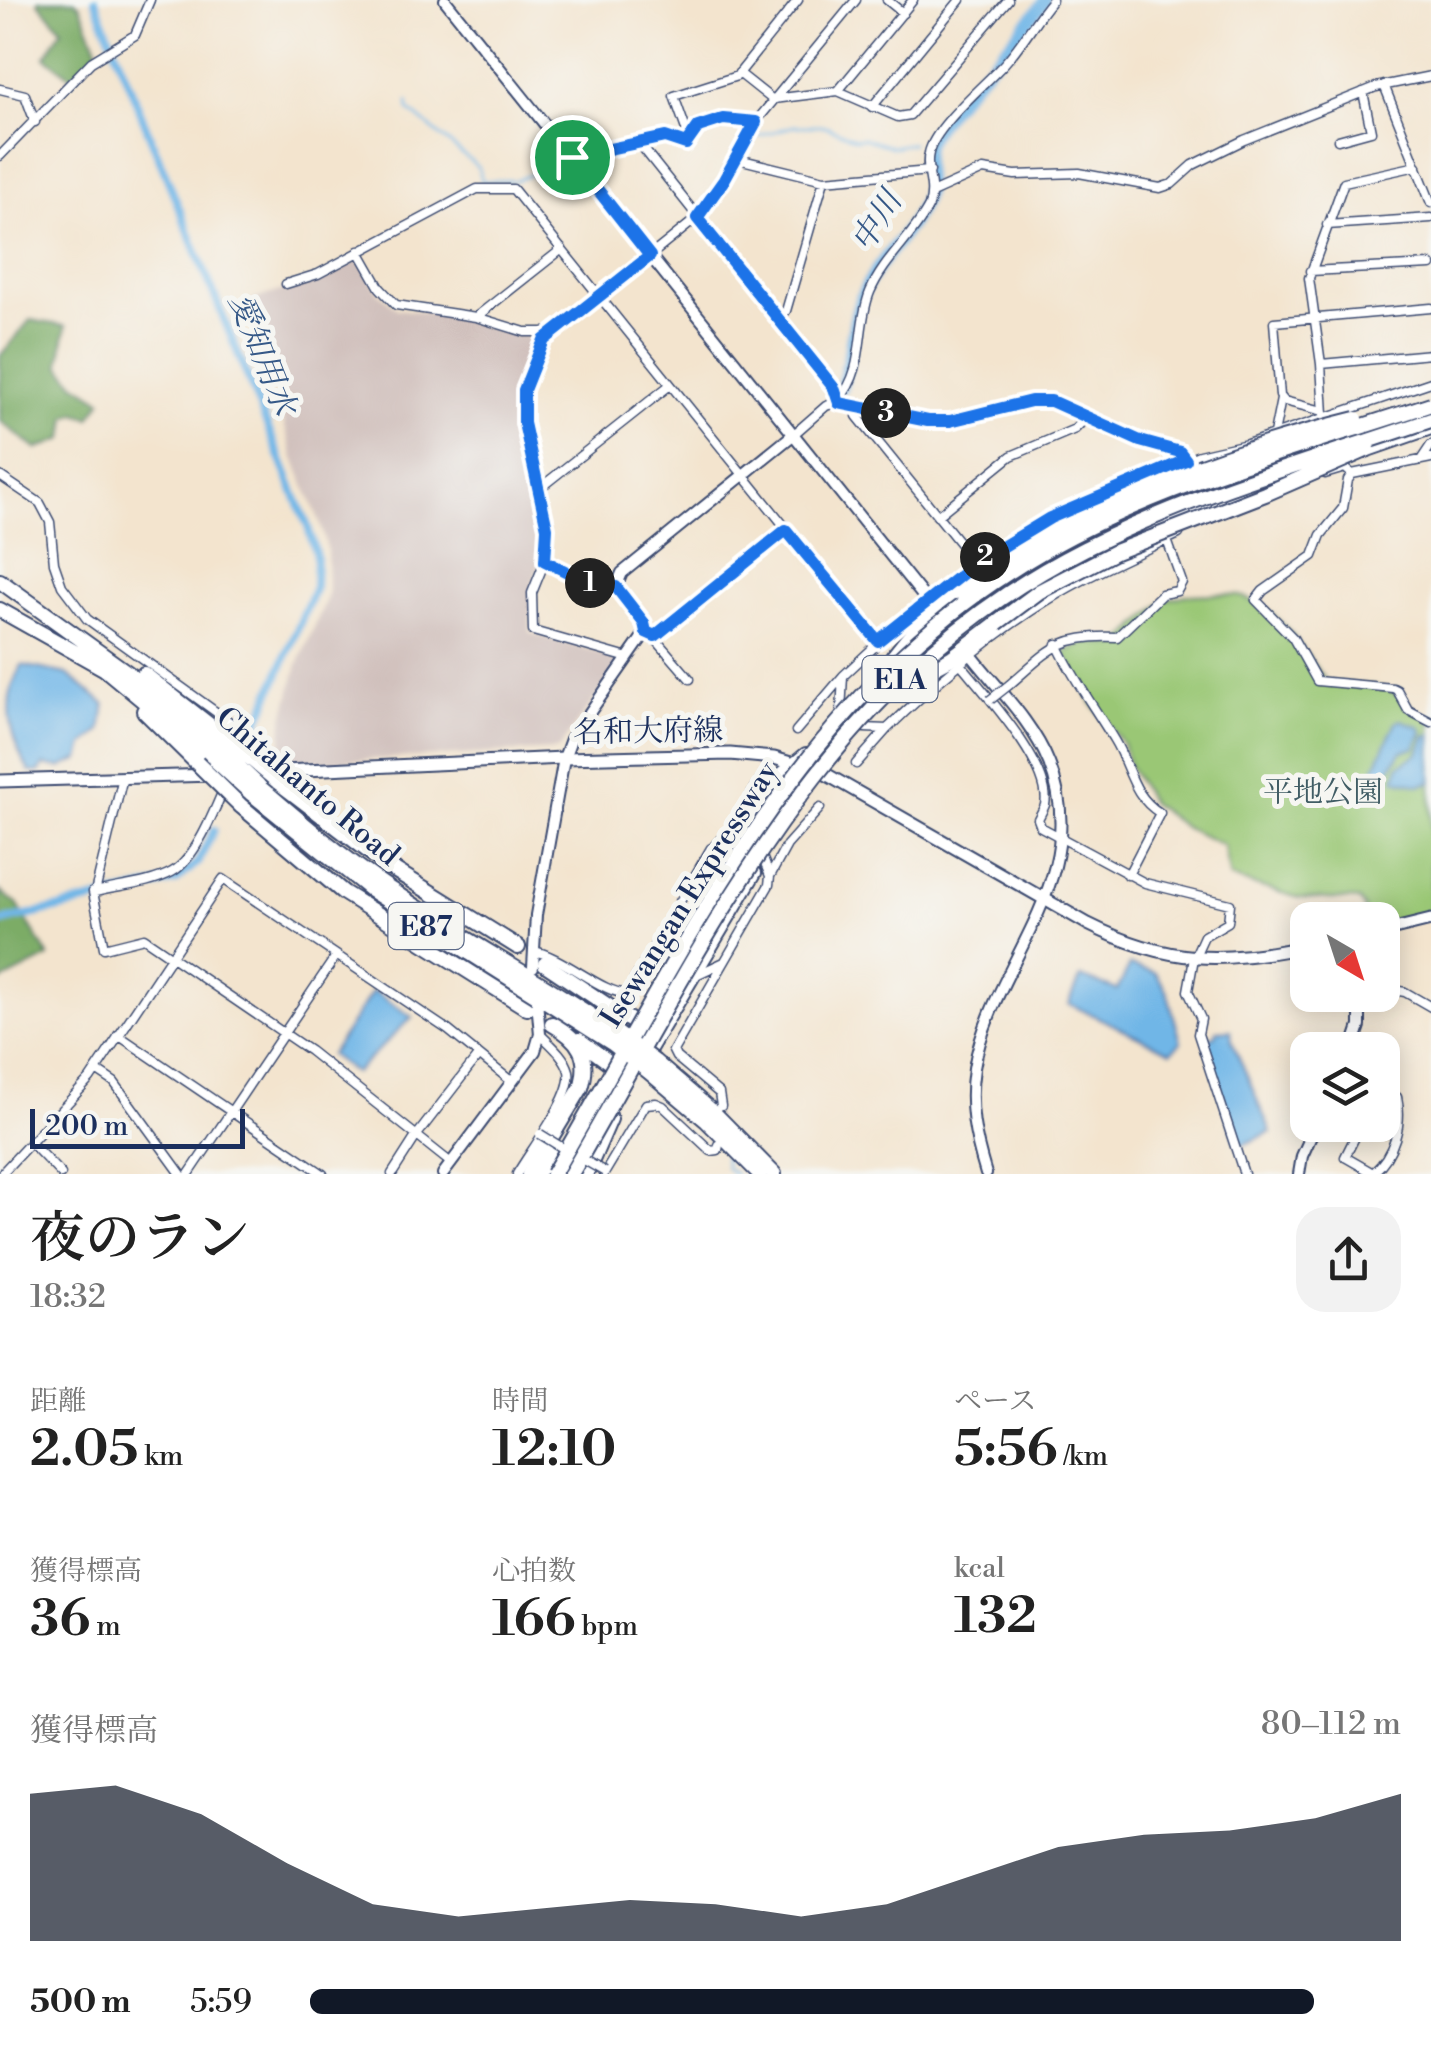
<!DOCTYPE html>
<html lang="ja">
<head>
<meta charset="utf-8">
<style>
  body { margin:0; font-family:"Libre Bodoni","Noto Serif JP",serif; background:#f2f2f2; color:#222; height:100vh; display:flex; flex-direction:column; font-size:38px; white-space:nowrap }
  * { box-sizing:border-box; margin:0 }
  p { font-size:32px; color:#767676 }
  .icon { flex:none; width:55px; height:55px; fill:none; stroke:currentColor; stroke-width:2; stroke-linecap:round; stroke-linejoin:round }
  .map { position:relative; height:1174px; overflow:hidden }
  .sheet { display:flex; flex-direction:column; background:#fff; flex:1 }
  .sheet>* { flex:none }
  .needle { width:65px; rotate:141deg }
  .fabs { position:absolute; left:1290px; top:902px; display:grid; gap:20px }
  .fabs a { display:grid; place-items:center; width:110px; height:110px; border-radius:20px; background:#fff; box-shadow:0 5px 25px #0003; font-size:50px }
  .scale { position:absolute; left:30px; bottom:25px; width:215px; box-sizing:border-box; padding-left:10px; border:5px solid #1b2f5e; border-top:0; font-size:28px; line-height:35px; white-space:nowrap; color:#1b2f5e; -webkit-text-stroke:8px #f6f6f2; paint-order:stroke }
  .pin { position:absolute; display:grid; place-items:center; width:85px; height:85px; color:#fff; margin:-42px; border:5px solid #fff; border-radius:50%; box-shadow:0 2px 10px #0007 }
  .km { position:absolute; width:50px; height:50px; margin:-25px; border-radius:50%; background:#222; color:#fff; font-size:28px; line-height:50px; text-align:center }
  .round { display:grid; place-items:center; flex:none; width:105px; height:105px; border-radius:30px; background:#f2f2f2 }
  .summary { display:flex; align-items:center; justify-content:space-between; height:170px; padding:0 30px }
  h1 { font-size:55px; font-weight:600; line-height:75px }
  .figures { display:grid; grid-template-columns:repeat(3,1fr); gap:15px; height:170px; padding:10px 30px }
  .figures div { display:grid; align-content:center }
  .figures b { font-size:50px; font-weight:600 }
  .figures small { font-size:28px; font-weight:400 }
  .figures p { font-size:28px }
  .chart { height:280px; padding:20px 30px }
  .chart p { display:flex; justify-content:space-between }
  .chart svg { width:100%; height:180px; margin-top:10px; fill:#111827; opacity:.7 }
  ul { padding:0 30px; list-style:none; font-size:32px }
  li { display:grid; grid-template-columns:160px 120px 1fr; align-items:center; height:75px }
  li i { height:25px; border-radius:12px; background:#111827 }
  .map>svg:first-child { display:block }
</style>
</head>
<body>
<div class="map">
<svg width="1431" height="1174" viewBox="0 0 1431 1174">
  <rect width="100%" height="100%" fill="#f6f6f2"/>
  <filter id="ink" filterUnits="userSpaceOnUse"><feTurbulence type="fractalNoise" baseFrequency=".01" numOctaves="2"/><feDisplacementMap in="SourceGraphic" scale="20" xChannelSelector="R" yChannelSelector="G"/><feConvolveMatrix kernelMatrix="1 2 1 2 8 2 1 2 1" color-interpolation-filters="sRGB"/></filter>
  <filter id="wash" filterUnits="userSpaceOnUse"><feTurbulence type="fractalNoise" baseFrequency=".0048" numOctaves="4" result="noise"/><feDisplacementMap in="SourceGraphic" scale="40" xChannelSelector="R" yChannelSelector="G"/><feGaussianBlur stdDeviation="2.25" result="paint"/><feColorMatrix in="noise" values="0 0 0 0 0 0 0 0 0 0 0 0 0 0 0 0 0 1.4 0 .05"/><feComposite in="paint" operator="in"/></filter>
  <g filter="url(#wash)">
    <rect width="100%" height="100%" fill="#f3e4ce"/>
    <path fill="#d0c0bc" d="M356,257L361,259L377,291L397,309L441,314L524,335L538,334L542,339L520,390L518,409L531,482L545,536L542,559L532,585L530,633L620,659L621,662L558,750L281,764L283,721L298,664L328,595L327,549L319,520L293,456L265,355L246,305L250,301L316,279Z"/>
    <path fill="#9ac775" stroke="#5a7b6a" stroke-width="2.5" d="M1187,595C1205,595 1227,592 1243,597C1280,608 1305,654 1327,683C1349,685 1381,682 1399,696C1411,704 1418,714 1431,721V913L1383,923L1382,920H1361L1365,909L1359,900L1299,898L1230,878L1223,845L1185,828L1151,803L1129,766L1123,744L1094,706L1063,652L1087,642L1117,645L1165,600Z"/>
    <path fill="#7bac66" stroke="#4b6e62" stroke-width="2.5" d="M40,0H75L80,5L98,50L72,77L45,57L62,29L38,2Z
      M30,320L66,326L60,365L75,383L102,400L90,418L76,413L67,417L64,439L36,449L0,421V356Z
      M0,891L17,904L49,957L0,982Z"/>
    <path fill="#70b6e7" stroke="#4672a2" stroke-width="2.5" d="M22,665L67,674L105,704L101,731L84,745L80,759L60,768L44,765L39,772H30C8,737 0,701 22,665Z
      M1401,720L1421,728L1422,732L1415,748L1402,751L1384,777L1375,772V767L1396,722Z
      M1431,734V782L1419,785L1395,779L1399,766L1419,753L1425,736Z
      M1130,965L1156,973L1167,991L1181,1042L1171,1052L1069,1004L1081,977L1117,990Z
      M373,991L412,1017L355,1073L330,1055Z
      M1231,1030L1232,1041L1271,1132L1238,1147L1210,1057L1208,1038L1216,1036V1031Z"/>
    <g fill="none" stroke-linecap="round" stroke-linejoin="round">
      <path stroke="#70b6e7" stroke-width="2.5" d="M408,102L409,110L479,168L482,181L516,180L543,170L563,157
        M700,132L732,124
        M754,134L759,136L794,126H826L856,139L863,138L892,147L912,143
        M664,142L686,149L695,138
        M584,158L634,148
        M724,1155L726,1168L735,1174"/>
      <path stroke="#70b6e7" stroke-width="8" d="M95,0L308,527L316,556L315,587L256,728
        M0,922L176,881L198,862L214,830"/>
      <path stroke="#70b6e7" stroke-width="12" d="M841,388C852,357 850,321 864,291C879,259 909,234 923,202C933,180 916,157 931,135C963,88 1010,49 1045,0"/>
    </g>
  </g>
  <g filter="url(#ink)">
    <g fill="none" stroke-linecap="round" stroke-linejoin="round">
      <path stroke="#c8c0b8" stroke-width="10" stroke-dasharray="10 5" stroke-linecap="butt" d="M923,596L969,653"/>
      <defs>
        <path id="minor" d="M887,0L903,13
          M739,73L773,100
          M1384,85L1431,203
          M0,89L25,95L35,122
          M838,91L913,0
          M774,99L838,91L898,117L910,115L1008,0
          M872,107L960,0
          M756,121C731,120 706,116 689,138L674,96L737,76L798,0
          M1338,140L1371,131L1363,92
          M639,143L665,137L685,144L689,138
          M0,156L91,62L135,35L150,0
          M572,157L639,143L834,388L839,399
          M734,158L824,180L930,171
          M1417,166L1344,182L1309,278L1321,364L1431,354
          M934,192L983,170L1015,175L1079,173L1160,188L1172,184L1193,165L1244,140L1376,87L1431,76
          M1327,225L1431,218
          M359,251L380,288L396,305L476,317L525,332H544L550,336
          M1310,271L1431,265
          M286,284L318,274L477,189H513L877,641
          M476,317L562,249
          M778,318L786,311L824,180
          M1321,364L1324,414
          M839,399C866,370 856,326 870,292C884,259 913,237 929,206C936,184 924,171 929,153C934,128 981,88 999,69C1020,49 1033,22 1052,0
          M857,407V416L976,563
          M1323,411L1284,401L1280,396L1274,322L1431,308
          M794,434L826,406L835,403L928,421H950L1031,401H1051L1140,441L1180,452L1185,461
          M1274,434L1281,399
          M1421,460L1431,445
          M1325,474L1345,468L1352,474L1431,458
          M1352,474L1348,480L1343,508L1321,535L1313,556L1263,591L1256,600L1293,638L1317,681L1393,688L1397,690L1408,710L1431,722
          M0,476L40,503L50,522L54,563L62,586L87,619L234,725L242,740L240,749
          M536,487L545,484L670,385
          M937,516L1011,456L1075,429L1080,424L1083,414
          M545,561L587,582L616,587
          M651,634L690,679
          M655,635L786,530
          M1057,644C1073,679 1095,708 1114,740C1130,766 1132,796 1160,813L1128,875
          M628,658L533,631L532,593L545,561L549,541L522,407L524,390L544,341L697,218L724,180L750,129L856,0
          M960,663C983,691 1053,767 1045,805C1045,806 1039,817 1038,819L1041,827L1145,883L1230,904L1228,922L1204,936L1194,958L1188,991L1201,1019L1198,1034L1244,1174
          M1009,685C1050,650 1059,634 1117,637L1162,594L1177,591L1182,582L1167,540
          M841,712L843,676L915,609L976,563L1050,518L1199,455L1247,444L1431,382
          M864,728L887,729C941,677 997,630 1061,592C1099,570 1139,553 1179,534
          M796,731L843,676
          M856,764L887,729
          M123,777L95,892C120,886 150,884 172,872C198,858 219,799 231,771
          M715,845L731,828L762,777
          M770,876L787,845L820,808
          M93,892L104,948L144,938L310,1051L451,1163
          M657,941L666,968
          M533,951C561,955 606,996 627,993L711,848L737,842
          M694,976L724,962
          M1382,988L1405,992L1431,1007
          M118,1035L323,1174
          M96,1070L114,1082L181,1174
          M721,1106L719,1093L676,1057L673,1051L769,885L770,876L763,859
          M1361,1125L1345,1157L1373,1173C1394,1155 1403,1124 1397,1097L1382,1090
          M30,1142L61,1174
          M1,1174L90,1079L223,879L448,1030L511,1081
          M189,1174L336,956
          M392,1174L417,1135L478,1056
          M517,1174C530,1151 574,1095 569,1071C565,1056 550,1044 540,1034
          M604,1174L646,1104L656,1103L663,1106L711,1151L718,1150L719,1145"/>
        <path id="tertiary" d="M445,0L923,596
          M973,657C1000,691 1033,723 1049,763C1095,879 991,964 974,1068C968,1106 975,1138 986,1174
          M533,967L536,915L564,758L571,739L646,632L644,623L616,587L622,573L794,434
          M1352,1050L1360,1026V995
          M443,1174L535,1051L540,1034L537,1001
          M1299,1174L1302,1156L1316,1125"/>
        <path id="secondary" d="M262,772L564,758L730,754L774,758L824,773L1088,924C1167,964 1223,964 1308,946
          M0,781L214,775
          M1382,932L1431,920"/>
        <path id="trunk" d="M1362,452L1431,428
          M1052,576L1206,505L1305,470
          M704,900L761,802L783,773L806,754
          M650,1049L755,873"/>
        <path id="motorway" d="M0,581L132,676L223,752
          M0,610L105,669L215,760
          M893,657L924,618L955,593
          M144,674L231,742
          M912,679L951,658L997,623
          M144,711L197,763
          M278,782L388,866L518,947
          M258,785C301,822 344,859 391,890C464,941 545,982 618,1034
          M251,793L371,890L612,1043
          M241,806L344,893L527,1008
          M545,964L634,1023
          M579,1040L610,1063
          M655,1062L714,1113L774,1174
          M648,1071L707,1121L760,1174
          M529,1174L581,1088C591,1056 579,1039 552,1024
          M534,1174L554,1156
          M586,1174L610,1119"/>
      </defs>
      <use href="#minor" stroke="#3b4a6f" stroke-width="11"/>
      <use href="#tertiary" stroke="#3b4a6f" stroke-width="14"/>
      <use href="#secondary" stroke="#3b4a6f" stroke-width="15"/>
      <use href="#trunk" stroke="#3b4a6f" stroke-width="16"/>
      <use href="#motorway" stroke="#3b4a6f" stroke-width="18"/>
      <use href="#minor" stroke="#fff" stroke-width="8"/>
      <use href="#tertiary" stroke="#fff" stroke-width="10"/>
      <use href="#secondary" stroke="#fff" stroke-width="11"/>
      <use href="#trunk" stroke="#fff" stroke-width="12"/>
      <use href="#motorway" stroke="#fff" stroke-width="14"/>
      <defs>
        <path id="minor-bridge" d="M990,700L1009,685
          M540,1134L566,1150
          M579,1157L605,1172"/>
        <path id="motorway-bridge" d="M955,593C1074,507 1214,454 1356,419
          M997,623L1040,591L1115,552L1265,494L1368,449
          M231,742L278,782
          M223,752L258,785
          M215,760L251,793
          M197,763L241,806
          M618,1034L655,1062
          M612,1043L648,1071
          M553,1174C689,942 799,691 1042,552C1163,482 1300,448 1431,404
          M571,1174C711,933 823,681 1084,549C1195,493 1314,460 1431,420"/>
      </defs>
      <use href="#minor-bridge" stroke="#3b4a6f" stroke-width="11" stroke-linecap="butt"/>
      <use href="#motorway-bridge" stroke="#3b4a6f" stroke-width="18" stroke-linecap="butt"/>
      <use href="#minor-bridge" stroke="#fff" stroke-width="8"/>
      <use href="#motorway-bridge" stroke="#fff" stroke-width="14"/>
    </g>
  </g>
  <g fill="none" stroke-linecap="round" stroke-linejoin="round" filter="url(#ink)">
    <defs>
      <path id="route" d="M723,119L756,122L724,180L697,218L834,388L839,403L928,421H950L1031,401H1051L1140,441L1180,452L1186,460L1050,518L976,563L878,641L786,530L655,636L646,632L644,623L616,587L587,582L545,561L547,528L524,423V390L544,340L650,256L572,157L665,137L686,144L698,127Z"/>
    </defs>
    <use href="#route" stroke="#fff" stroke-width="20"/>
    <use href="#route" stroke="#1a73e8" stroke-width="12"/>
  </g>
  <g text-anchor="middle" stroke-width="10" stroke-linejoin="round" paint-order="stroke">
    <g fill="#f6f6f2" stroke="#5d6b8a" stroke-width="2.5">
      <rect x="862.5" y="656" width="75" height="46" rx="8"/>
      <rect x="388.5" y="903" width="75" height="46" rx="8"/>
    </g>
    <g font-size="28" font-weight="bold" fill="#1b2f5e">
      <text x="900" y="689">E1A</text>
      <text x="426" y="936">E87</text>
    </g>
    <g font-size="30" fill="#1b2f5e" stroke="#f6f6f2">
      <text transform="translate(648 731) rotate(-1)" y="10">名和大府線</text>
      <text transform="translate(308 786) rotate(40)" y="10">Chitahanto Road</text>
      <text transform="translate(689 894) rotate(-58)" y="10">Isewangan Expressway</text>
    </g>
    <g font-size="30" fill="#415d65" stroke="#f6f6f2">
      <text x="1323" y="802">平地公園</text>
    </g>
    <g font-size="32" font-style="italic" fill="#355887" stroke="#f6f6f2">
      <text transform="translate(876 221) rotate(-58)" y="11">中川</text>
      <text transform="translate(263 354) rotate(68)" y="11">愛知用水</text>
    </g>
  </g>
</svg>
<div class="fabs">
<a><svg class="needle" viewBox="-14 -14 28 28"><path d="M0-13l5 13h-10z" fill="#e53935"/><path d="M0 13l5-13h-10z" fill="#767676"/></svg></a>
<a><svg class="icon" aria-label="layers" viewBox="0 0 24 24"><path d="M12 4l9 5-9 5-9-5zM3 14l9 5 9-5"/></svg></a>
</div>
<div class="scale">200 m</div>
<div class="pin" style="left:572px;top:157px;background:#1e9e55"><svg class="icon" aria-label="arrive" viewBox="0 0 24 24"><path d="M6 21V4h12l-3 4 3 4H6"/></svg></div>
<b class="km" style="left:590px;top:583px">1</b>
<b class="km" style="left:985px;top:557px">2</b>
<b class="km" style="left:886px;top:413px">3</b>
</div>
<section class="sheet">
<div class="summary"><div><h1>夜のラン</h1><p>18:32</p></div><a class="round"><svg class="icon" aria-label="share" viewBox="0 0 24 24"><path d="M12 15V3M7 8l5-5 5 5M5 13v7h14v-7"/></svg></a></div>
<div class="figures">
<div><p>距離</p><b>2.05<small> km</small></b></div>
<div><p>時間</p><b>12:10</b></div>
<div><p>ペース</p><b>5:56<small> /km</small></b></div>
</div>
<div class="figures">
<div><p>獲得標高</p><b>36<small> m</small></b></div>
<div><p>心拍数</p><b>166<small> bpm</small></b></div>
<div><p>kcal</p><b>132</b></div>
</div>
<div class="chart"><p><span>獲得標高</span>80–112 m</p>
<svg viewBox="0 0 160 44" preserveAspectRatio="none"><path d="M0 44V8L10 6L20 13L30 25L40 35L50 38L60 36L70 34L80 35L90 38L100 35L110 28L120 21L130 18L140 17L150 14L160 8V44z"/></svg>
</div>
<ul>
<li><b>500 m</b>5:59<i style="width:92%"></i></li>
</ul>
</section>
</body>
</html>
